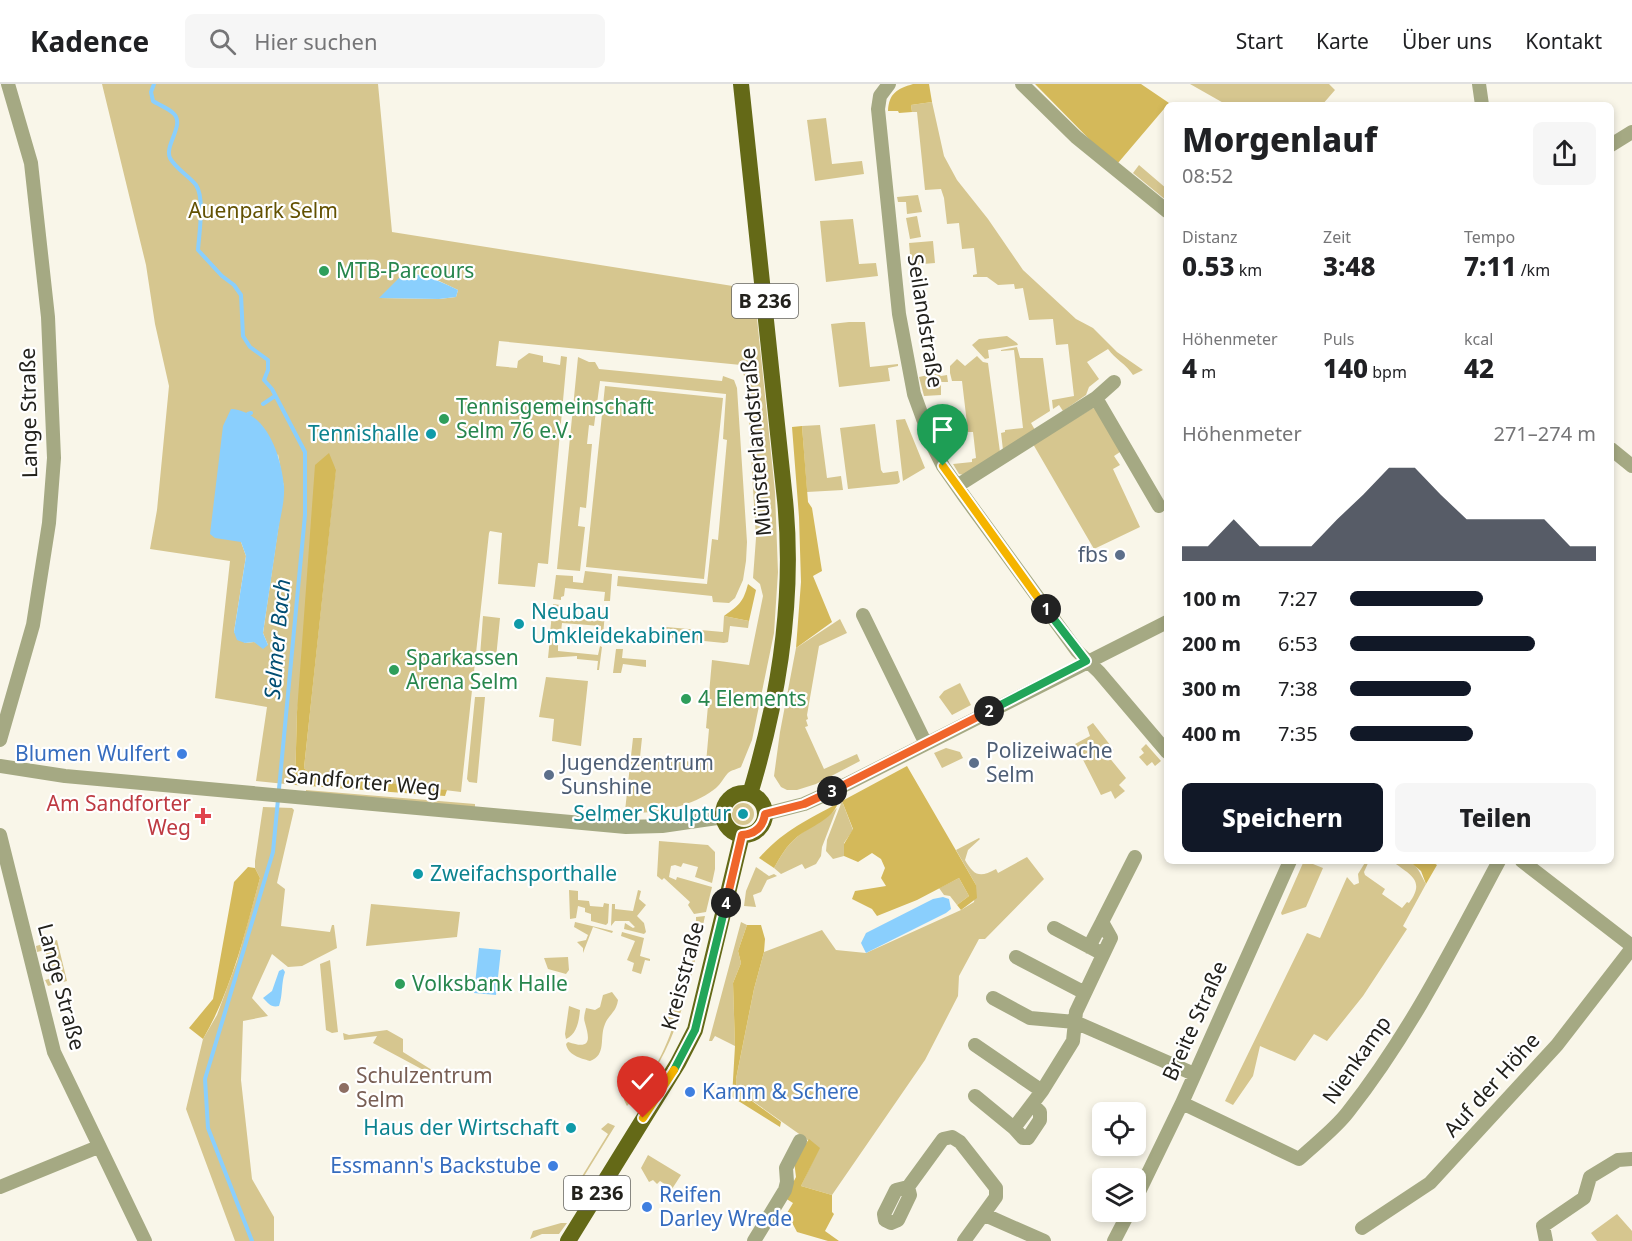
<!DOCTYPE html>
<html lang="de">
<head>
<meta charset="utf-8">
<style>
  body { margin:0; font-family:"Noto Sans",sans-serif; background:#f6f6f6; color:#202124; height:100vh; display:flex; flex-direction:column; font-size:22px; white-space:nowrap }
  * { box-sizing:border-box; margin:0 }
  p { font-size:20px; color:#757577 }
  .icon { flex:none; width:33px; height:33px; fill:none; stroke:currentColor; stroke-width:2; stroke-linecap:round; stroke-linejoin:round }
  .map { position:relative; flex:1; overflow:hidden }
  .side { position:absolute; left:1164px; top:18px; width:450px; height:762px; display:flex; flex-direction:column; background:#fff; border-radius:9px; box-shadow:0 3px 9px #0003 }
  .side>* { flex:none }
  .controls { position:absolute; left:1092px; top:1018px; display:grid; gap:12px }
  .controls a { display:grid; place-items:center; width:54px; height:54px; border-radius:9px; background:#fff; box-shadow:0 3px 9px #0003; font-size:30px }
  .pin { position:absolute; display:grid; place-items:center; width:51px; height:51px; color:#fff; margin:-62px -26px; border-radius:50% 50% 50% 0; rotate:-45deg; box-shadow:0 0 6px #0007 }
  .pin .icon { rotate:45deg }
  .km { position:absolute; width:30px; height:30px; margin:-15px; border-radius:50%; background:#222; color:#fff; font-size:16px; line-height:30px; text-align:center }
  .round { display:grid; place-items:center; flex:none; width:63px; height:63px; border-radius:9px; background:#f6f6f6 }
  .summary { display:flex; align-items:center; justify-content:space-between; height:102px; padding:0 18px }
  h1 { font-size:33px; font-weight:800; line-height:45px }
  .figures { display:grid; grid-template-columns:repeat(3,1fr); gap:9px; height:102px; padding:6px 18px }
  .figures div { display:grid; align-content:center }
  .figures b { font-size:26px; font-weight:800 }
  .figures small { font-size:16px; font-weight:400 }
  .figures p { font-size:16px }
  .chart { height:168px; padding:12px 18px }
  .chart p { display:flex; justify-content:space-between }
  .chart svg { width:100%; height:108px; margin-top:6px; fill:#111827; opacity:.7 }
  .action { display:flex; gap:12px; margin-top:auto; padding:12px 18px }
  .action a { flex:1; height:69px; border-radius:9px; background:#111827; color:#fff; font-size:24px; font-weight:800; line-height:69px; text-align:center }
  .action a+a { background:#f6f6f6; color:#202124 }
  ul { padding:0 18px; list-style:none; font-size:20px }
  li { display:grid; grid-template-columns:96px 72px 1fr; align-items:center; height:45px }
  li i { height:15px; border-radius:8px; background:#111827 }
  header { display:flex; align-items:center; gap:36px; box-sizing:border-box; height:84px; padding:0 30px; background:#fff; border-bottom:2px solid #e0e0e0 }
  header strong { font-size:28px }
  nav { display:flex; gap:33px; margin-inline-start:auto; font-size:21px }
  .search { width:420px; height:54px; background:#f6f6f6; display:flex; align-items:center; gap:15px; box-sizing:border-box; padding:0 21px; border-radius:9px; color:#757577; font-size:22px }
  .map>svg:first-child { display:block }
</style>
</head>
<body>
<header>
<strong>Kadence</strong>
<div class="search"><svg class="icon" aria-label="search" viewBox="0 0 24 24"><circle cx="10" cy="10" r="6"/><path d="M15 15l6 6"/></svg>Hier suchen</div>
<nav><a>Start</a><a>Karte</a><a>Über uns</a><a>Kontakt</a></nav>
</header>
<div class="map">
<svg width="1632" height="1157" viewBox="0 0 1632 1157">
  <rect width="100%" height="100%" fill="#f9f6e9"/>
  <path fill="#d6c68f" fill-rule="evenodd" d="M102,0H378L392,148L739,203L745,216L755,215L775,408L778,488L774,549L752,656L741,683C738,685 731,686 728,689C724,693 721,700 716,704C696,721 651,733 625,727L633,654H642L640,673L706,679L709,645L706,644L712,576L749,581L763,512L760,500L753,494L756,454L747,303L741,281L499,257L496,282L517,284L518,277L529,269L543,272V278L560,281L561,272L567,273L548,480L538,479L535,503L498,500L502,449L490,447L489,449L461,708L311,690L304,684L336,383L297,628L295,701L256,697L267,623L215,614L230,477L150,465L157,426L169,302L155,240L146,181ZM417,190L435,195L458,206L456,213L439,215L380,214ZM278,370L284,404L263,549L268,561L254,558L245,559L234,548L246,472L241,458Z
    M1190,0H1329L1335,6L1322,21H1227Z
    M932,18L944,72L957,96L988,135L1023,186L1076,235L1093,244L1117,268L1143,286L1133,291C1126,280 1115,275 1108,265L1087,278L1099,295L1089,303L1086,311L1063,327L1059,321L1053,325L1052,316L1074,312L1068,260L1056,261L1053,235L1029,236L1023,204L1015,205L1014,200L998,201L987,193H973V191L977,190L974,164L962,165L959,139L947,140L944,114L941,105L925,106L917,28H912L911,21Z
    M826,34L832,80L862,77L864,90L815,97L807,36Z
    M1139,81L1167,105V117L1133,89Z
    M918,111L922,128L907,130L906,118H898L897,113Z
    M917,132L921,153L910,155L906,134Z
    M853,135L859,180L876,179L878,192L826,198L820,137Z
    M933,157L935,179L911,181L909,159Z
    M849,238H865L870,283L898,280V282L888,284L890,297L839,303L831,240Z
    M1007,252L1017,259L1018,261L988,266L989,274L985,275L972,261L979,255Z
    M1017,263L1020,274H1043L1050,327L1031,339L1035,346L1003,366L1001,349L1005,348V346L1023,344L1014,266L1001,267V266Z
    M977,272L983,278L988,279L1000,368L964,391L959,390L953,380L972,378V375L976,374L973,348H968L962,297H952L950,289V282L957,275L965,282Z
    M578,273L589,278H595L599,285L722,297L723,292L734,296L737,304L747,458L746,477L743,496L735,514L729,519L713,518L712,512L617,502L618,492L707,500L712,455L718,456L727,356L723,355L726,310L600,297L594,342L589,341L587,360H592L586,424L580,423L578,442L585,443L580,487L557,485Z
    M937,289L941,292L947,291L948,298H941V311L924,312L919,293Z
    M605,302L723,314L704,495L586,483Z
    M1093,324L1100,325L1123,366L1114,372L1120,381L1113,385L1140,443L1094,465L1033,360Z
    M905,335L925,384L903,397L896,336Z
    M875,340L881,386L883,389L898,387L900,398L897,400L848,405L840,344Z
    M820,341L827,394L841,392L843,406L807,408L802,342Z
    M585,487L612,490L610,517H604L605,508L565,504L564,512L561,513V516L553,515L556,491L573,492V498L583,499Z
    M553,520L560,521V523L563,524L562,532L601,537L603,529H605L603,551H601V542L562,539L561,548L558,547L557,550L550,549Z
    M483,532L500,534L496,574L480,572Z
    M724,532L749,537L748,544L730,542L728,558L724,559L664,553L666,543L723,548Z
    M840,535L847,549L819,562L807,631L808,635L806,636L808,642L805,643L824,685L857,670L860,677L816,700L797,706H787L781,703L774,692L780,648L796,564Z
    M550,554L556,555L558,558V567L598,571L600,562L602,563L599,586H597L598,577L577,575V572L548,574Z
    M616,565H623L622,574L646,576V583L623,580L621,589H613Z
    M546,593L588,597L581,662L552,657L554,635L539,633Z
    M960,599L971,621L952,631L939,613L944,607Z
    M475,613H485L477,699L469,698L467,695Z
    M1093,639L1114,666L1108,672L1126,694L1119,701L1125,707L1115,715L1111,707L1101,711L1075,660L1090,652L1087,643Z
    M1146,660L1161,677L1155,682L1152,678L1147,682L1139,673L1144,669L1141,665Z
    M946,664L960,668L963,674L942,684L934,669Z
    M306,706L475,720V723L306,709Z
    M842,717L853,746L844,759V772L833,775L826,767L827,756Z
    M732 730a11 11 0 1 1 22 0a11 11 0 1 1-22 0Z
    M263,723L292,724L294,726L277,799L285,805L281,842L330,848L332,841H334L337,864L302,882L288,883L272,870L252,914L268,932L243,937L241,996L252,1095L274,1133V1157H235L186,1025L203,955L217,931L237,877L260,794L255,784V777Z
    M837,724L822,763L821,772L816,780L805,785L802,780L781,790L774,784C781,772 786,762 797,753C810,742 825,736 837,724Z
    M979,754L980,755L968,766L965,776C974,792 980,794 996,785L998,789L1027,773L1044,795L985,855H979L959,892L958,912L925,976L832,1111L801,1102L819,1064L737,1006L736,995L754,905L764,868L822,846L836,866L866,869L961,826L974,818L976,801L956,766Z
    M659,757L708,761L715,768V785L712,799L695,793L698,783L683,779L681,783L675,781L671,782L669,793L676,796L677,793L712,803L706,828L694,830L688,821L690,818L664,794L662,796L657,792Z
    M1366,777H1369L1364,788L1365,791L1385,805L1382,810L1402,824L1407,818L1409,819C1426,796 1410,791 1392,777C1417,777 1415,780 1426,800L1403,842L1407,845L1363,912L1327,957L1314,950L1295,977L1260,962L1253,992L1233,1021L1225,1017L1307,849L1320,854L1347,793L1354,801L1359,799L1358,790Z
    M1308,778L1323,784L1306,823L1282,831L1281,829L1303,779Z
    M756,783L769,792L774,790L777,792L767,796L761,808L753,811L756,823L744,822L746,807Z
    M959,794L969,812L957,821L950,812L944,811L939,804Z
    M569,806L578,807V816L589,817L590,822L603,823L604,819L609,820L608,839L606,841L591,837V830L585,828V824L578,822L576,834L570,835Z
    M638,806L641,807L639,815L646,821L637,832L644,839L646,848L644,850L624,845L625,839L633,844L635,843L629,837H615L611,842L612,820H615V825L633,827Z
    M371,820L460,828L457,853L366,862Z
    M705,832C690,899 677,971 627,1022L624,1016L630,1002L636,1007C651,996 666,963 672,945L664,942L665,939L674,943L676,937L670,935L669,937L666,936L668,932L676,935L678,929L670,926L682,904H686L699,847L696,846V833Z
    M575,838L613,847L612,849L593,843L583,869V864L577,858L586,856L588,851L574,843Z
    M741,838L747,841L738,867L741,879L733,899L735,962L715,952L712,957H709Z
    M622,848L644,854L640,872L650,875V877L645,876L641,890L632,887L634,879L627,876L635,857L621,852Z
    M57,856L67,897L48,902L45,896L52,894L45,866L37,868L36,862Z
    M568,873L569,886L566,890L548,885L544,874Z
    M330,876L338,948L332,949L326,946L320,880Z
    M612,908L618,916C616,929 609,930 605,940C599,954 607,971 590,977C580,974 568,971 566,960L568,958C591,966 590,956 585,939C583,934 585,929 586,924L595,926L600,923L603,911Z
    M569,922L580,926C579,937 577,950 566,955L565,950Z
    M387,946L403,955V968L432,986L433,994L428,991L429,989L373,959L377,952L344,956L343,949L349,951Z
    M608,1039L615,1042L573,1110L566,1105L569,1098L576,1102L608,1050L601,1045Z
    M648,1071L681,1091L672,1105L660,1097L657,1100L653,1096L649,1098L641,1084Z
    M1617,1130L1632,1147V1157H1597L1591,1149Z
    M561,1139H567L559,1150H542L530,1155L533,1147Z"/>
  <path fill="#d4b95a" d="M913,0H929L932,18L911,21L912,28L899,29L898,27H888C889,9 897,5 913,0Z
    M1035,0H1141L1169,19L1118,79L1092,58Z
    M802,342L808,418L812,424L822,487L813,492L832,538L796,564L801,498L799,433L792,343Z
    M329,369L336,386L304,684L311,690L447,706L445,712L295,701L297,628L315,381Z
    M748,500L756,506L749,537L724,532C739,521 743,519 748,500Z
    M907,682L976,801L977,814L961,826L957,821L969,812L959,794L917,816L877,832L872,825L852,815L855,807L886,802L881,794L885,784L881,775L872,769L858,778L844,772V760L853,745L842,717Z
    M838,719C832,736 811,742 797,753C786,762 781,772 774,784L759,774C784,746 806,737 838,719Z
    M1409,777H1431L1437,781L1426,800L1421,787Z
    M248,783L255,784L260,794C245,849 232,905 203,955L189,944L213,915L234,798Z
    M747,841H761L765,855L764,868L754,905L736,995L737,1006L781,1038L780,1043L732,1013L735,962L733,899L741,879L738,867Z
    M809,1055L820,1064L801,1102L832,1111V1128L834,1130L825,1147L839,1157H828L797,1148L787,1129L793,1119L785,1114L796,1093L794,1077Z"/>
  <path fill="#8acffd" d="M404,189C424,190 440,197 458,206L456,213L439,215L379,214Z
    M231,325C267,327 281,372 284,402C285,417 280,434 278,448C273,482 268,515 263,549L268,561L263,565L254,558L245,559L237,556L234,548L246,472L241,458L215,454L210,450L223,342Z
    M943,813L949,815L951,825L946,829L866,869L861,859L866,849L933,815Z
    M479,864L501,866L496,911L474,909Z
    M283,885L285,888C281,899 283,911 279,922C271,924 268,919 263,914L272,907L279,887Z"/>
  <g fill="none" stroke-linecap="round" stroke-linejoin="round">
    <path stroke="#8acffd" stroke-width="4" d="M154,0L151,8L153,17C159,21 168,24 173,29C186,40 164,61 170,74C175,84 189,92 196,101C205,114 199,151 198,166L222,192L234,201L241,211L243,252L250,263L268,276V286L264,296L272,305L305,368V431L273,768L205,995L208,1044L252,1157
      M263,320L275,312
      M248,330L251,329"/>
    <path stroke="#a5a983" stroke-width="14" d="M889,0L880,12L878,25L899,230L914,310L933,362L943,382L964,412L1077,567L1099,588L1167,668
      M1022,0L1076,53L1167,127
      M1479,0L1482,21
      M1611,61L1632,48
      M1096,314L1159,422
      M1611,365L1632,382
      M957,402L1096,314L1114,298
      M863,531L926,660
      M0,656L33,541L49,439L54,374L48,233L31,79L8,0
      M0,682L65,692L626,743L662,742L724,733
      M765,730L804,720L833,707L1167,538
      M0,751L54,968L145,1157
      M1522,777L1632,862
      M1054,844L1103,870
      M1089,863L1102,838
      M1016,873L1085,909
      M993,914L1030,934L1075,938L1194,990
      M975,961L1042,1007
      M975,1012L1014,1044L1042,1007L1073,957L1076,928L1111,854L1102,838L1135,773
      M1182,1019L1299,1075C1315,1060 1335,1045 1348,1028C1409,951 1453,863 1499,777
      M1014,1044L1023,1054H1028L1040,1036V1028L1032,1020
      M0,1103L98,1063
      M908,1103L896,1106L884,1130L885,1136L891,1139L898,1136L910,1111L908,1103L943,1055L952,1053L960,1058L996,1104V1113L964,1157
      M1136,1114L1182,1019L1290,777
      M985,1131L1044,1157
      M1362,1144L1430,1099L1557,961L1632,864
      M754,1157L785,1106L787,1098L786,1084L800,1057
      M1114,1157L1129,1128
      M1546,1157L1543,1142L1584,1114L1590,1093L1618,1076L1632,1075"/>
    <path stroke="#646917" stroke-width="16" d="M741,0L785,416C795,516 779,614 750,710
      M723 730a21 21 0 1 1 42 0a21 21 0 1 1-42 0Z
      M568,1157L678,979L695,946L742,751"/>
  </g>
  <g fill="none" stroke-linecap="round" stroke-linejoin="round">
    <defs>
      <path id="split-1" d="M943,382L1046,525"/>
      <path id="split-2" d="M989,627L1086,577L1046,525"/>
      <path id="split-3" d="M832,707L989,627"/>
      <path id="split-4" d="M726,819L742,751C755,750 763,743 765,730L804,720L832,707"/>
      <path id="split-5" d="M674,986L695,946L726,819"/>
      <path id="split-6" d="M643,1034L674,986"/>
    </defs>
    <use href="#split-1" stroke="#fff" stroke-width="12"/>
    <use href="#split-2" stroke="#fff" stroke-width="12"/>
    <use href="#split-3" stroke="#fff" stroke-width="12"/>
    <use href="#split-4" stroke="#fff" stroke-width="12"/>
    <use href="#split-5" stroke="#fff" stroke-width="12"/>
    <use href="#split-6" stroke="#fff" stroke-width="12"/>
    <use href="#split-1" stroke="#f5b400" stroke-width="8"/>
    <use href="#split-2" stroke="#22a559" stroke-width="8"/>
    <use href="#split-3" stroke="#f0652b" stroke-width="8"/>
    <use href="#split-4" stroke="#f0652b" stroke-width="8"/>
    <use href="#split-5" stroke="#22a559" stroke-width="8"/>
    <use href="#split-6" stroke="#f5b400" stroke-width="8"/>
  </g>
  <g fill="#2e9e5b" stroke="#fff" stroke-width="2">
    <circle cx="324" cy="187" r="6"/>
    <circle cx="444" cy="335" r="6"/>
    <circle cx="394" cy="586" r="6"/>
    <circle cx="686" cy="615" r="6"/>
    <circle cx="400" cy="900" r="6"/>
  </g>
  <g fill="#0f9aa8" stroke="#fff" stroke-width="2">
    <circle cx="431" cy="350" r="6"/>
    <circle cx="519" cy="540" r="6"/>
    <circle cx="743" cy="730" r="6"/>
    <circle cx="418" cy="790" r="6"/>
    <circle cx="571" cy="1044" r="6"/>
  </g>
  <g fill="#5c6f8a" stroke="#fff" stroke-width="2">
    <circle cx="1120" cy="471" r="6"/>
    <circle cx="974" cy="679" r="6"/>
    <circle cx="549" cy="691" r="6"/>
  </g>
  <g fill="#3f7fe0" stroke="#fff" stroke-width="2">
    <circle cx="182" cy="670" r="6"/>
    <circle cx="690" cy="1008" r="6"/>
    <circle cx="553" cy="1082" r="6"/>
    <circle cx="647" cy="1123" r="6"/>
  </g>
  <path fill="#e0444e" stroke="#fff" stroke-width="2" d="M200 723h6v6h6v6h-6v6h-6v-6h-6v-6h6z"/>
  <circle fill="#8d6e63" stroke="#fff" stroke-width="2" cx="344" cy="1004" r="6"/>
  <g text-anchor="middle" stroke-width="4.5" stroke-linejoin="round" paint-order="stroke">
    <g fill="#fff" stroke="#646460" stroke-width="1.5">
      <rect x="732" y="200" width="66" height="34" rx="4.5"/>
      <rect x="564" y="1092" width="66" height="34" rx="4.5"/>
    </g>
    <g font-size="20" font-weight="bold" fill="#22211c">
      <text x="765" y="224">B 236</text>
      <text x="597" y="1116">B 236</text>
    </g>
    <g font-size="21" fill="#635102" stroke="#fff">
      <text x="263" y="134">Auenpark Selm</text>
    </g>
    <g font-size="21" fill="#27864d" stroke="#fff" text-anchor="start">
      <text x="336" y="194">MTB-Parcours</text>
      <text x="456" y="330">Tennisgemeinschaft<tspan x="456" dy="24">Selm 76 e.V.</tspan></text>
      <text x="406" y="581">Sparkassen<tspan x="406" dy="24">Arena Selm</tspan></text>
      <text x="698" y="622">4 Elements</text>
      <text x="412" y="907">Volksbank Halle</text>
    </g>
    <g font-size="21" fill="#22211c" stroke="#fff">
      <text transform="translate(925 237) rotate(81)" y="7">Seilandstraße</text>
      <text transform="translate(29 329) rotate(-91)" y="7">Lange Straße</text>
      <text transform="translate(756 358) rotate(-95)" y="7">Münsterlandstraße</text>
      <text transform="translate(363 698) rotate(5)" y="7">Sandforter Weg</text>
      <text transform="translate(683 892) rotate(-75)" y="7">Kreisstraße</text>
      <text transform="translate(61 903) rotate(75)" y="7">Lange Straße</text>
      <text transform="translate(1195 937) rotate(-66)" y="7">Breite Straße</text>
      <text transform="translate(1357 976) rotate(-55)" y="7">Nienkamp</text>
      <text transform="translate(1492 1001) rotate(-48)" y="7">Auf der Höhe</text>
    </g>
    <g font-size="21" fill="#0d838f" stroke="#fff" text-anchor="end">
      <text x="419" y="357">Tennishalle</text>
      <text x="531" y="535" text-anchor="start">Neubau<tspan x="531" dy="24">Umkleidekabinen</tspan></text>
      <text x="731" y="737">Selmer Skulptur</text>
      <text x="430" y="797" text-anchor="start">Zweifachsporthalle</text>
      <text x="559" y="1051">Haus der Wirtschaft</text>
    </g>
    <g font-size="21" fill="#4e5e75" stroke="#fff" text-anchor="start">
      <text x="1108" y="478" text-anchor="end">fbs</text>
      <text x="986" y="674">Polizeiwache<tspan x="986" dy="24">Selm</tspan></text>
      <text x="561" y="686">Jugendzentrum<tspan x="561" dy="24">Sunshine</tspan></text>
    </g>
    <g font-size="21" fill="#366cbe" stroke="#fff" text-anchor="end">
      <text x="170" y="677">Blumen Wulfert</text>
      <text x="702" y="1015" text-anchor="start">Kamm &amp; Schere</text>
      <text x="541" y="1089">Essmann's Backstube</text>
      <text x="659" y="1118" text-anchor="start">Reifen<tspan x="659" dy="24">Darley Wrede</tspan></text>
    </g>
    <g font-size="21" fill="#be3a42" stroke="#fff" text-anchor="end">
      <text x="191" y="727">Am Sandforter<tspan x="191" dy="24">Weg</tspan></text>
    </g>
    <g font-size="21" fill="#785e54" stroke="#fff" text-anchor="start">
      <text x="356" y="999">Schulzentrum<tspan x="356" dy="24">Selm</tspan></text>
    </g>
    <g font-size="22" font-style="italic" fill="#014e73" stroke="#fff">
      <text transform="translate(277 555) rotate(-85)" y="8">Selmer Bach</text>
    </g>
  </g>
</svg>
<div class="controls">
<a><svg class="icon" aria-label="locate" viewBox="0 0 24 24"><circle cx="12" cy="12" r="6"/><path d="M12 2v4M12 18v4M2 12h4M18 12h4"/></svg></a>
<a><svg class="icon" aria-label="layers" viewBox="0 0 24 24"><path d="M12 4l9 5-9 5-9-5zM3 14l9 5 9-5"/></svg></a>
</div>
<div class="pin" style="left:943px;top:382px;background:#1e9e55"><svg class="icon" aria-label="arrive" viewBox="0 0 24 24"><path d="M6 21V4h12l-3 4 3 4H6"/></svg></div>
<div class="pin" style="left:643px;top:1034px;background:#d93025"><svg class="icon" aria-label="check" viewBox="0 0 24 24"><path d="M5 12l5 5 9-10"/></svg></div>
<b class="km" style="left:1046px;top:525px">1</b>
<b class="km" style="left:989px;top:627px">2</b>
<b class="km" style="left:832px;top:707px">3</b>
<b class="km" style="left:726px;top:819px">4</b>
<section class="side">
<div class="summary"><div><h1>Morgenlauf</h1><p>08:52</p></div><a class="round"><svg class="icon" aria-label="share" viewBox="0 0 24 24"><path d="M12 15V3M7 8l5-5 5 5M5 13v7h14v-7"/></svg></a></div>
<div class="figures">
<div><p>Distanz</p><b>0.53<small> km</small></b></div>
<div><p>Zeit</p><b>3:48</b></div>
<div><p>Tempo</p><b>7:11<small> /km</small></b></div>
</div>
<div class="figures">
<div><p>Höhenmeter</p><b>4<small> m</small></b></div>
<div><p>Puls</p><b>140<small> bpm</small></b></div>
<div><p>kcal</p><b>42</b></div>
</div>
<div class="chart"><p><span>Höhenmeter</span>271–274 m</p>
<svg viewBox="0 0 160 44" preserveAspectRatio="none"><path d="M0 44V38L10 38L20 27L30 38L40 38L50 38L60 27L70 17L80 6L90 6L100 17L110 27L120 27L130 27L140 27L150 38L160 38V44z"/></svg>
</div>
<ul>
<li><b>100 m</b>7:27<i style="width:54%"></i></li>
<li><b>200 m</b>6:53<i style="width:75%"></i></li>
<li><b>300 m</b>7:38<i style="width:49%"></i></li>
<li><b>400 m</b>7:35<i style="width:50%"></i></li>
</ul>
<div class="action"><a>Speichern</a><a>Teilen</a></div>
</section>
</div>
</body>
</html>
